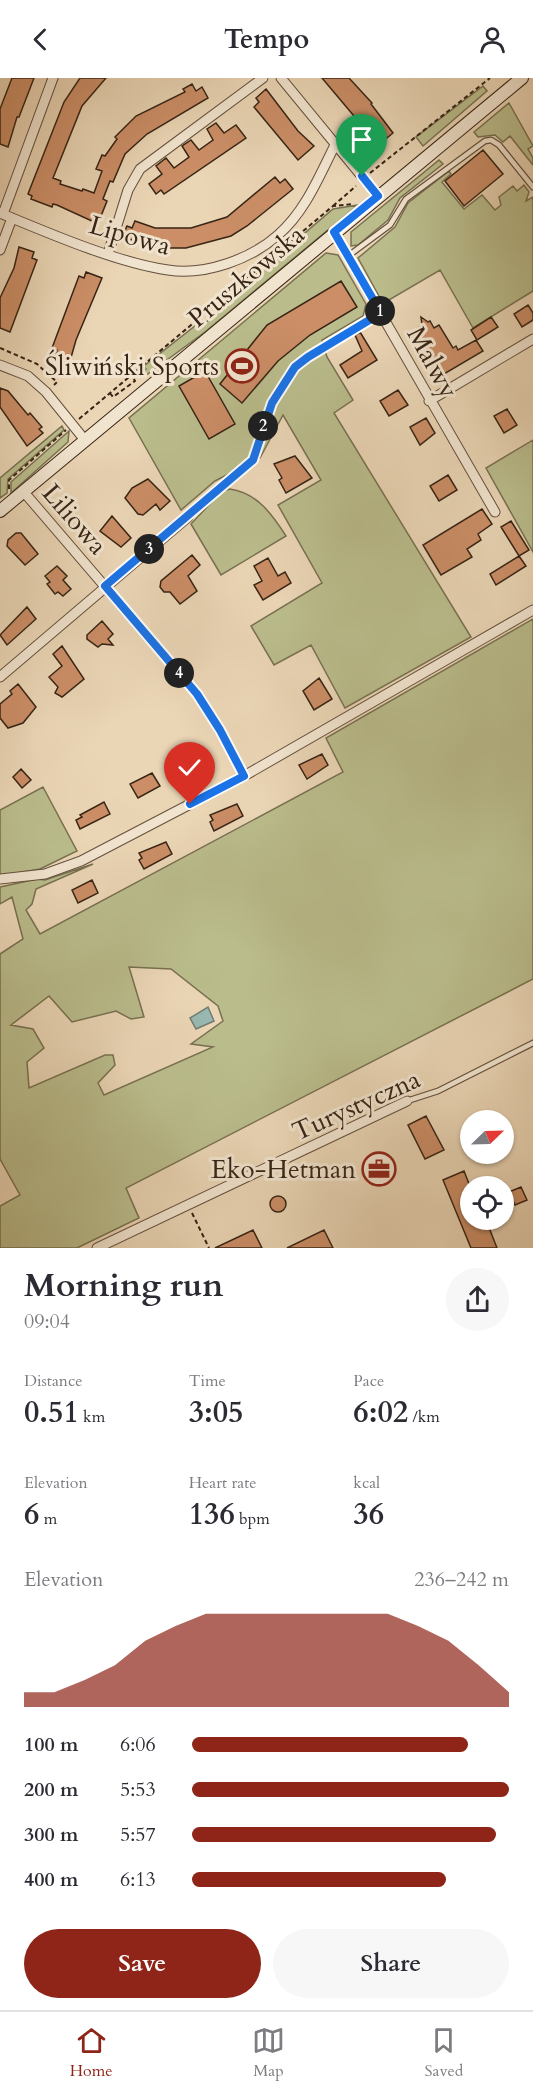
<!DOCTYPE html>
<html lang="en">
<head>
<meta charset="utf-8">
<style>
  body { margin:0; font-family:Cardo,serif; background:#f7f7f7; color:#2b2b33; height:100vh; display:flex; flex-direction:column; font-size:22px; white-space:nowrap }
  * { box-sizing:border-box; margin:0 }
  p { font-size:20px; color:#7c7c81 }
  .icon { flex:none; width:33px; height:33px; fill:none; stroke:currentColor; stroke-width:2; stroke-linecap:round; stroke-linejoin:round }
  .map { position:relative; height:1170px; overflow:hidden }
  .panel { display:flex; flex-direction:column; background:#fff; flex:1 }
  .panel>* { flex:none }
  .needle { width:39px; rotate:67deg }
  .buttons { position:absolute; left:460px; top:1032px; display:grid; gap:12px }
  .buttons a { display:grid; place-items:center; width:54px; height:54px; border-radius:50%; background:#fff; box-shadow:0 2px 4px #0004; font-size:30px }
  .pin { position:absolute; display:grid; place-items:center; width:51px; height:51px; color:#fff; margin:-62px -26px; border-radius:50% 50% 50% 0; rotate:-45deg; box-shadow:0 0 6px #0007 }
  .pin .icon { rotate:45deg }
  .km { position:absolute; width:30px; height:30px; margin:-15px; border-radius:50%; background:#222; color:#fff; font-size:16px; line-height:30px; text-align:center }
  .round { display:grid; place-items:center; flex:none; width:63px; height:63px; border-radius:32px; background:#f7f7f7 }
  .overview { display:flex; align-items:center; justify-content:space-between; height:102px; padding:0 24px }
  h1 { font-size:33px; font-weight:700; line-height:45px }
  .figures { display:grid; grid-template-columns:repeat(3,1fr); gap:9px; height:102px; padding:6px 24px }
  .figures div { display:grid; align-content:center }
  .figures b { font-size:30px; font-weight:700 }
  .figures small { font-size:16px; font-weight:400 }
  .figures p { font-size:16px }
  .chart { height:168px; padding:12px 24px }
  .chart p { display:flex; justify-content:space-between }
  .chart svg { width:100%; height:108px; margin-top:6px; fill:#8f2418; opacity:.7 }
  .primary-button { display:flex; gap:12px; margin-top:auto; padding:12px 24px }
  .primary-button a { flex:1; height:69px; border-radius:36px; background:#8f2418; color:#fff; font-size:24px; font-weight:700; line-height:69px; text-align:center }
  .primary-button a+a { background:#f7f7f7; color:#2b2b33 }
  ul { padding:0 24px; list-style:none; font-size:20px }
  li { display:grid; grid-template-columns:96px 72px 1fr; align-items:center; height:45px }
  li i { height:15px; border-radius:8px; background:#8f2418 }
  header { display:flex; justify-content:space-between; align-items:center; height:78px; padding:0 24px; background:#fff; font-size:27px; font-weight:700 }
  .tabs { display:flex; justify-content:space-around; align-items:center; height:84px; border-top:2px solid #e1e1e2; background:#fff; font-size:16px; color:#7c7c81 }
  .tabs a { display:grid; justify-items:center; gap:3px }
  .tabs .current { color:#8f2418 }
  .map>svg:first-child { display:block }
</style>
</head>
<body>
<header><svg class="icon" aria-label="back" viewBox="0 0 24 24"><path d="M15 5l-7 7 7 7"/></svg>Tempo<svg class="icon" aria-label="person" viewBox="0 0 24 24"><circle cx="12" cy="8" r="4"/><path d="M4 21q1-7 8-7t8 7"/></svg></header>
<div class="map">
<svg width="533" height="1170" viewBox="0 0 533 1170">
  <rect width="100%" height="100%" fill="#ead5b5"/>
  <filter id="stains"><feTurbulence type="fractalNoise" baseFrequency=".00333" numOctaves="4"/><feColorMatrix values="0 0 0 0 .2 0 0 0 0 .09 0 0 0 0 .02 0 0 0 .5 -.17"/></filter>
  <radialGradient id="worn" r=".72"><stop offset=".6" stop-color="#630" stop-opacity="0"/><stop offset="1" stop-color="#630" stop-opacity=".3"/></radialGradient>
  <path fill="#babc8c" stroke="#787050" stroke-width="1.5" fill-rule="evenodd" d="M483,8L487,13L423,68L416,59Z
    M509,25L533,68L528,71L533,80V87L510,58L503,64L495,57L478,59L474,54Z
    M439,82L443,86L400,120L388,142L358,167L351,168V154Z
    M449,93L451,96L442,104L464,131L482,117L495,132L501,127L499,119L513,108L517,113L524,107L529,114L526,123L533,119V213L473,250L440,192L389,222L380,220L358,180L395,149L408,125Z
    M358,127L205,254L145,298L142,294L146,291L144,288L195,248L198,251L219,233L217,230L333,131Z
    M326,175L338,177L366,226L363,238L322,262L327,279L353,322L334,335L471,559L345,630L311,567L274,587L251,548L322,505L278,427L321,402L283,337L260,380L215,403L181,432L129,340Z
    M62,348L64,352L8,401L7,415L0,420V400Z
    M69,353L68,364L11,415V404Z
    M533,362V474L486,390Z
    M230,411C257,415 272,436 286,458L221,497L191,446L222,413Z
    M533,541V901L126,1110L139,1140L77,1170H0V1128L20,1117L0,1081V876L23,861L12,819L0,826V809L37,801L45,802L93,786L36,811L32,826L26,832L40,856L343,694L326,660ZM129,889L171,891L218,928L223,943L191,966L213,969L104,1017L98,1005L115,987L113,977H105L29,1010L27,984L44,970L33,951L11,947L49,918L72,944L116,933L131,941L144,939Z
    M43,709L77,773L40,791L0,798V732Z"/>
  <path fill="#98b8b1" stroke="#717d73" stroke-width="1.5" d="M208,929L214,943L196,951L190,940Z"/>
  <path fill="#cb8e67" stroke="#372415" stroke-width="1.5" d="M12,0H34L19,39H17L8,69L0,66V31Z
    M80,0H106L82,28L53,100L61,103L60,106L82,113L83,111L94,115L102,93L96,91L102,77L105,78L117,61L115,59L136,38L185,14L183,11L192,6L196,13L202,9L208,20L147,56L125,76L113,104L110,103L103,121L107,123L99,143L95,141L94,144L57,127L53,126L52,129L31,121L32,118L28,116L64,24Z
    M322,0H349L372,25L371,26L393,55L382,64L385,67L368,81L357,68L370,57Z
    M266,11L298,53L314,68L298,82L254,29L259,24L256,20Z
    M216,45L224,55L236,47L246,60L164,116L161,112L156,116L149,106L162,96L156,88L166,80L174,90L189,79L182,68L191,62L199,72L213,62L207,51Z
    M483,72L503,96L464,128L445,103Z
    M275,99L280,105L285,101L293,111L247,148L231,158L186,170H158L122,159L127,148L132,150L135,143L155,150H191L227,139Z
    M19,169L34,174L32,180L37,182L10,254L0,250V220L14,190Z
    M86,194L102,200L76,262L70,283L55,278L57,272L52,270L79,198L84,200Z
    M341,203L357,229L310,257L278,283L242,325L220,306L267,247Z
    M528,227L533,235V242L522,249L514,236Z
    M421,239L428,244L430,243L434,250L439,247L453,270L456,268L458,272L476,262L483,273L444,296L416,251L422,247Z
    M491,239L498,249L477,262L471,252Z
    M360,254L377,282L348,300L340,287L362,273L355,257Z
    M205,293L235,346L209,361L179,308Z
    M0,310L8,313L28,337L30,335L42,349L39,351L43,355L27,368L0,329Z
    M398,312L408,327L389,338L380,323Z
    M507,331L517,347L504,355L494,338Z
    M426,340L435,355L420,367L410,349Z
    M295,378L312,400L286,415L279,402L282,400L274,386Z
    M448,397L457,412L439,423L430,408Z
    M148,401L170,423L160,432L156,426L143,437L138,436L125,420L132,410Z
    M482,431L492,446L478,456L481,462L467,471L472,479L441,497L423,467Z
    M112,438L131,460L121,469L100,453Z
    M511,443L529,472L519,478L501,449Z
    M16,455H21L38,476L25,487L7,468L8,462Z
    M192,477L200,487L188,498L197,513L180,526L170,514H164L160,509L161,503Z
    M519,478L526,488L496,507L490,496Z
    M268,480L278,498L285,494L291,505L263,522L254,507L262,503L254,488Z
    M57,488L67,498L63,502L71,511L63,518L58,514L55,516L47,506L50,504L45,498Z
    M27,529L36,541L7,567L0,557Z
    M102,543L113,556L108,561L113,567L102,566L98,569L87,561V557Z
    M62,568L84,601L62,619L55,615L58,609L49,599L62,588L53,576Z
    M319,600L332,621L314,632L303,613Z
    M18,606L36,629L23,645L8,650L0,640V626L12,616L10,613Z
    M322,676L328,687L307,701L299,687Z
    M21,691L31,702L22,710L13,699Z
    M152,695L160,708L138,720L130,706Z
    M104,724L110,736L80,751L76,742L82,739L80,737Z
    M237,726L243,738L214,753L210,744L213,742L210,737Z
    M166,764L172,776L144,791L139,782L142,780L139,775Z
    M92,802L98,815L78,825L72,812Z
    M426,1038L444,1072L425,1081L408,1047Z
    M389,1081L394,1090L371,1101L366,1092Z
    M464,1093L471,1111V1142H486L497,1170H471L443,1102Z
    M521,1109L527,1122L515,1127L509,1114Z
    M270 1126a8 8 0 1 1 16 0a8 8 0 1 1-16 0Z
    M253,1152L262,1170H215Z
    M324,1152L333,1170H287Z"/>
  <g fill="none" stroke-linecap="round" stroke-linejoin="round">
    <defs>
      <path id="lane" d="M348,178L390,147L406,121L485,63L491,62L499,67L533,109
        M342,259L381,235
        M188,439L238,397
        M407,1023L438,1013L533,965"/>
      <path id="street" d="M281,0L378,118
        M0,135C48,155 118,185 168,192C205,198 251,181 278,157C306,133 320,96 336,65
        M3,136L53,0
        M334,154L495,434
        M0,172L12,140
        M108,176L128,112L140,91L263,0
        M0,287L28,298L46,314L84,361
        M429,323L533,261
        M23,413L197,616L220,652L244,698
        M0,599L188,439
        M0,801L45,796L81,783L244,698L533,532
        M97,1170L407,1023"/>
      <path id="secondary" d="M0,433L522,0"/>
    </defs>
    <use href="#lane" stroke="#64503d" stroke-width="7"/>
    <use href="#street" stroke="#64503d" stroke-width="11"/>
    <use href="#secondary" stroke="#372415" stroke-width="14"/>
    <path stroke="#372415" stroke-width="2" stroke-dasharray="4.5 3" stroke-linecap="butt" d="M370,95L490,0
      M333,128L356,108
      M0,270L37,286L57,304L54,307
      M110,315L113,319L135,303L131,296
      M79,341L333,128L353,126
      M242,393C260,375 254,373 262,352C280,305 292,288 337,262
      M9,411V402L66,352
      M192,1135L209,1170"/>
    <use href="#lane" stroke="#f1e4cf" stroke-width="4.5"/>
    <use href="#street" stroke="#f1e4cf" stroke-width="9"/>
    <use href="#secondary" stroke="#f1e4cf" stroke-width="12"/>
  </g>
  <g fill="none" stroke-linecap="round" stroke-linejoin="round">
    <defs>
      <path id="route" d="M190,726L244,698L220,652L197,616L105,508L253,382L272,325L295,289L308,279L381,235L334,154L378,118L362,98"/>
    </defs>
    <use href="#route" stroke="#fff" stroke-width="12"/>
    <use href="#route" stroke="#1a73e8" stroke-width="8"/>
  </g>
  <defs>
    <symbol id="stadium-ring" viewBox="-11 -11 22 22"><circle r="9.5" fill="#f1e4cf" stroke="#8f2418" stroke-width="1.5"/><path d="M0-5a6.5 5 0 1 0 0 10a6.5 5 0 1 0 0-10ZM-3.5-1.8h7v3.6h-7Z" fill="#8f2418"/></symbol>
    <symbol id="office-ring" viewBox="-11 -11 22 22"><circle r="9.5" fill="#f1e4cf" stroke="#8f2418" stroke-width="1.5"/><path d="M-6-3h4V-5.5h4V-3h4V5H-6ZM-1-4.5V-3h2v-1.5ZM-6 0V1H6V0Z" fill="#8f2418"/></symbol>
  </defs>
  <g fill-rule="evenodd">
    <use href="#stadium-ring" x="223" y="269" width="38" height="38"/>
    <use href="#office-ring" x="360" y="1072" width="38" height="38"/>
  </g>
  <g text-anchor="middle" stroke-width="6" stroke-linejoin="round" paint-order="stroke">
    <g font-size="26" fill="#372415" stroke="#f1e4cf">
      <text transform="translate(130 157) rotate(16)" y="9">Lipowa</text>
      <text transform="translate(246 198) rotate(-40)" y="9">Pruszkowska</text>
      <text transform="translate(433 284) rotate(61)" y="9">Malwy</text>
      <text transform="translate(75 441) rotate(49)" y="9">Liliowa</text>
      <text transform="translate(356 1027) rotate(-24)" y="9">Turystyczna</text>
    </g>
    <g font-size="26" fill="#372415" stroke="#f1e4cf" text-anchor="end">
      <text x="219" y="297">Śliwiński Sports</text>
      <text x="356" y="1100">Eko-Hetman</text>
    </g>
  </g>
  <rect width="100%" height="100%" filter="url(#stains)"/>
  <rect width="100%" height="100%" fill="url(#worn)"/>
</svg>
<div class="buttons">
<a><svg class="needle" viewBox="-14 -14 28 28"><path d="M0-13l5 13h-10z" fill="#e53935"/><path d="M0 13l5-13h-10z" fill="#7c7c81"/></svg></a>
<a><svg class="icon" aria-label="locate" viewBox="0 0 24 24"><circle cx="12" cy="12" r="6"/><path d="M12 2v4M12 18v4M2 12h4M18 12h4"/></svg></a>
</div>
<div class="pin" style="left:362px;top:98px;background:#1e9e55"><svg class="icon" aria-label="arrive" viewBox="0 0 24 24"><path d="M6 21V4h12l-3 4 3 4H6"/></svg></div>
<div class="pin" style="left:190px;top:726px;background:#d93025"><svg class="icon" aria-label="check" viewBox="0 0 24 24"><path d="M5 12l5 5 9-10"/></svg></div>
<b class="km" style="left:380px;top:233px">1</b>
<b class="km" style="left:263px;top:348px">2</b>
<b class="km" style="left:149px;top:471px">3</b>
<b class="km" style="left:179px;top:595px">4</b>
</div>
<section class="panel">
<div class="overview"><div><h1>Morning run</h1><p>09:04</p></div><a class="round"><svg class="icon" aria-label="share" viewBox="0 0 24 24"><path d="M12 15V3M7 8l5-5 5 5M5 13v7h14v-7"/></svg></a></div>
<div class="figures">
<div><p>Distance</p><b>0.51<small> km</small></b></div>
<div><p>Time</p><b>3:05</b></div>
<div><p>Pace</p><b>6:02<small> /km</small></b></div>
</div>
<div class="figures">
<div><p>Elevation</p><b>6<small> m</small></b></div>
<div><p>Heart rate</p><b>136<small> bpm</small></b></div>
<div><p>kcal</p><b>36</b></div>
</div>
<div class="chart"><p><span>Elevation</span>236–242 m</p>
<svg viewBox="0 0 160 44" preserveAspectRatio="none"><path d="M0 44V38L10 38L20 33L30 27L40 17L50 11L60 6L70 6L80 6L90 6L100 6L110 6L120 6L130 11L140 17L150 27L160 38V44z"/></svg>
</div>
<ul>
<li><b>100 m</b>6:06<i style="width:87%"></i></li>
<li><b>200 m</b>5:53<i style="width:100%"></i></li>
<li><b>300 m</b>5:57<i style="width:96%"></i></li>
<li><b>400 m</b>6:13<i style="width:80%"></i></li>
</ul>
<div class="primary-button"><a>Save</a><a>Share</a></div>
</section>
<nav class="tabs">
<a class="current"><svg class="icon" aria-label="home" viewBox="0 0 24 24"><path d="M3 11l9-7 9 7M6 9v11h12V9"/></svg>Home</a>
<a><svg class="icon" aria-label="map" viewBox="0 0 24 24"><path d="M3 6l6-2 6 2 6-2v14l-6 2-6-2-6 2zM9 4v14M15 6v14"/></svg>Map</a>
<a><svg class="icon" aria-label="saved" viewBox="0 0 24 24"><path d="M7 4h10v16l-5-4-5 4z"/></svg>Saved</a>
</nav>
</body>
</html>
